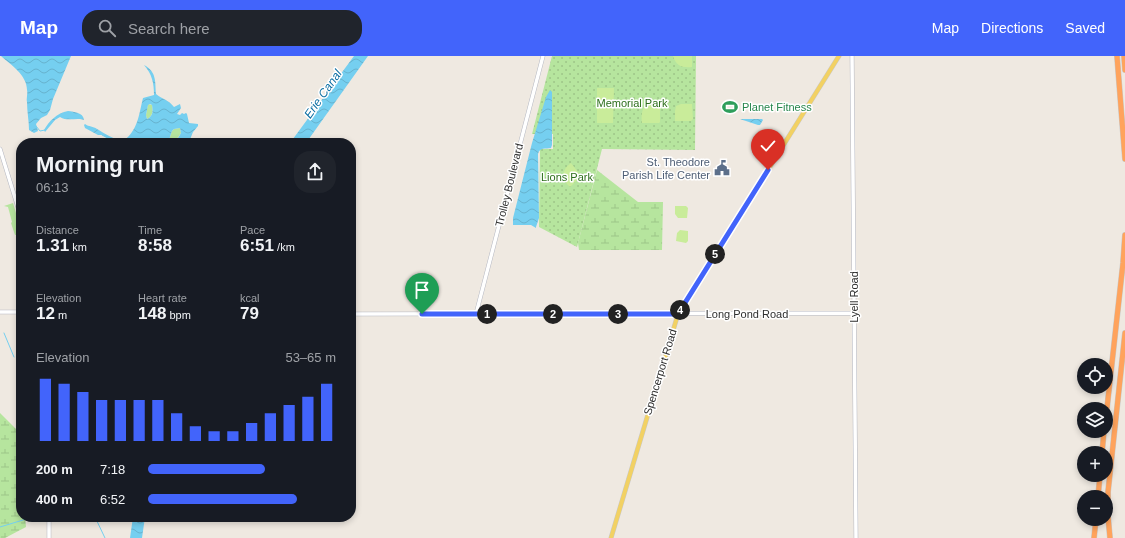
<!DOCTYPE html>
<html lang="en">
<head>
<meta charset="utf-8">
<style>
  body { margin:0; font-family:Arial,sans-serif; background:#20242c; color:#f1f3f6; height:100vh; display:flex; flex-direction:column; font-size:15px; white-space:nowrap }
  * { box-sizing:border-box; margin:0 }
  p { font-size:13px; color:#9ea1a6 }
  .icon { flex:none; width:22px; height:22px; fill:none; stroke:currentColor; stroke-width:2; stroke-linecap:round; stroke-linejoin:round }
  .map { position:relative; flex:1; overflow:hidden }
  .drawer { position:absolute; left:16px; top:82px; width:340px; height:384px; display:flex; flex-direction:column; background:#171b24; border-radius:16px; box-shadow:0 2px 6px #0003 }
  .drawer>* { flex:none }
  .buttons { position:absolute; left:1077px; top:302px; display:grid; gap:8px }
  .buttons a { display:grid; place-items:center; width:36px; height:36px; border-radius:50%; background:#171b24; box-shadow:0 2px 6px #0003; font-size:20px }
  .pin { position:absolute; display:grid; place-items:center; width:34px; height:34px; color:#fff; margin:-41px -17px; border-radius:50% 50% 50% 0; rotate:-45deg; box-shadow:0 0 4px #0007 }
  .pin .icon { rotate:45deg }
  .km { position:absolute; width:20px; height:20px; margin:-10px; border-radius:50%; background:#222; color:#fff; font-size:11px; line-height:20px; text-align:center }
  .round { display:grid; place-items:center; flex:none; width:42px; height:42px; border-radius:16px; background:#20242c }
  .head { display:flex; align-items:center; justify-content:space-between; height:68px; padding:0 20px }
  h1 { font-size:22px; font-weight:700; line-height:30px }
  .figures { display:grid; grid-template-columns:repeat(3,1fr); gap:6px; height:68px; padding:4px 20px }
  .figures div { display:grid; align-content:center }
  .figures b { font-size:17px; font-weight:700 }
  .figures small { font-size:11px; font-weight:400 }
  .figures p { font-size:11px }
  .chart { height:112px; padding:8px 20px }
  .chart p { display:flex; justify-content:space-between }
  .chart svg { width:100%; height:72px; margin-top:4px; stroke:#4264fb; stroke-width:6 }
  ul { padding:0 20px; list-style:none; font-size:13px }
  li { display:grid; grid-template-columns:64px 48px 1fr; align-items:center; height:30px }
  li i { height:10px; border-radius:5px; background:#4264fb }
  header { display:flex; align-items:center; gap:24px; box-sizing:border-box; height:56px; padding:0 20px; background:#4264fb; color:#fff }
  header strong { font-size:19px }
  nav { display:flex; gap:22px; margin-inline-start:auto; font-size:14px }
  .search { width:280px; height:36px; background:#20242c; display:flex; align-items:center; gap:10px; box-sizing:border-box; padding:0 14px; border-radius:16px; color:#9ea1a6; font-size:15px }
  .map>svg:first-child { display:block }
</style>
</head>
<body>
<header>
<strong>Map</strong>
<div class="search"><svg class="icon" aria-label="search" viewBox="0 0 24 24"><circle cx="10" cy="10" r="6"/><path d="M15 15l6 6"/></svg>Search here</div>
<nav><a>Map</a><a>Directions</a><a>Saved</a></nav>
</header>
<div class="map">
<svg width="1125" height="482" viewBox="0 0 1125 482">
  <defs>
    <pattern id="wetland-marsh" width="20" height="14" patternUnits="userSpaceOnUse"><rect width="20" height="14" fill="#b6e59e"/><path d="M1 5h8M5 5V1M11 12h8M15 12V8" fill="none" stroke="#9dc588"/></pattern>
    <pattern id="park-dots" width="8" height="8" patternUnits="userSpaceOnUse"><rect width="8" height="8" fill="#b6e59e"/><path d="M2 2h.1M6 6h.1" fill="none" stroke="#9dc588" stroke-width="1.8" stroke-linecap="round"/></pattern>
    <pattern id="water-waves" width="16" height="10" patternUnits="userSpaceOnUse"><rect width="16" height="10" fill="#75cff0"/><path d="M0 5q4-4 8 0t8 0" fill="none" stroke="#66b2ce"/></pattern>
  </defs>
  <rect width="100%" height="100%" fill="#efe9e1"/>
  <path fill="#b6e59e" d="M148,48L152,49C153,55 153,60 147,63L146,59Z
    M180,72L181,77C178,82 174,87 168,87L172,75L174,73Z
    M13,147L21,174V178L15,179L11,167L12,166L8,151L4,150Z"/>
  <path fill="url(#wetland-marsh)" d="M597,114L638,146H663L662,194H579L578,187Z
    M0,357L18,375L21,412V461H25L26,471L5,482H0Z"/>
  <path fill="url(#park-dots)" d="M552,0H696L695,94L602,93L577,191L539,171L540,93H553V78H532Z"/>
  <path fill="#c9ec9a" d="M673,0H692V11C682,12 676,10 673,0Z
    M597,32H614L613,67H597Z
    M655,46L660,47V66L659,67H642C641,56 642,48 655,46Z
    M681,48H692L693,63L691,65H675V55L676,50Z
    M571,107L581,120L570,131C561,123 561,114 571,107Z
    M675,150H686L688,152L687,162H678L675,158Z
    M680,174L688,175V185L686,187L676,185L677,177Z"/>
  <path fill="url(#water-waves)" fill-rule="evenodd" d="M1,0H71L53,43L50,54L47,59L41,62L36,68L38,75L34,77L29,74C29,65 27,56 27,46C26,42 28,38 27,34C27,19 11,9 1,0Z
    M354,0H368L306,87H290Z
    M144,9C157,16 155,26 156,38C162,43 169,44 174,51L180,48L181,52L177,58L180,59L182,57L184,58L186,57L187,58L189,67L198,68V70L193,76L189,86L172,87L178,82L181,77L180,72L174,73L172,75L168,87H116L102,79H98L85,72L84,69L85,68C89,71 93,70 97,73C105,78 114,83 123,85C138,75 139,58 143,42L154,39C154,27 152,18 144,9ZM150,48L152,49C153,55 153,60 147,63L146,59L148,49Z
    M550,34L552,36V89L551,92C545,93 540,91 538,98L539,162L536,171V172L531,169H513V162L532,87L546,41Z
    M68,55C74,56 83,56 84,64C77,61 68,66 60,61L55,64L45,76L44,74C49,65 57,57 68,55Z
    M740,63H762L763,64L760,69H758Z
    M133,461H145L142,482H130Z"/>
  <g fill="none" stroke-linecap="round" stroke-linejoin="round">
    <path stroke="#75cff0" stroke-width="1" d="M36,70L40,75L45,74
      M102,79L117,87
      M4,277L14,301
      M95,461L105,482
      M0,471L33,461"/>
    <defs>
      <path id="secondary" d="M852,0L856,482
        M0,93L21,161
        M0,256H21
        M351,258L854,257
        M476,258L543,0
        M49,482V461"/>
      <path id="primary" d="M611,482L678,258L839,0"/>
      <path id="highway" d="M1117,0L1125,103
        M1124,0L1125,14
        M1106,361L1123,207L1125,179
        M1102,397L1104,375
        M1098,441L1100,419
        M1094,482L1096,463
        M1110,482L1108,460V436L1125,277"/>
    </defs>
    <use href="#secondary" stroke="#b4b7c1" stroke-width="4.5"/>
    <use href="#primary" stroke="#c9c9c9" stroke-width="5"/>
    <use href="#highway" stroke="#c9c9c9" stroke-width="6"/>
    <use href="#secondary" stroke="#fff" stroke-width="3.5"/>
    <use href="#primary" stroke="#f2d163" stroke-width="4"/>
    <use href="#highway" stroke="#ffa35c" stroke-width="5"/>
  </g>
  <g fill="none" stroke-linecap="round" stroke-linejoin="round">
    <defs>
      <path id="route" d="M422,258H678L768,114"/>
    </defs>
    <use href="#route" stroke="#fff" stroke-width="8"/>
    <use href="#route" stroke="#4264fb" stroke-width="5"/>
  </g>
  <defs>
    <symbol id="stadium-bare" viewBox="-9 -9 18 18"><path d="M0-5a6.5 5 0 1 0 0 10a6.5 5 0 1 0 0-10ZM-3.5-1.8h7v3.6h-7Z" fill="#2e9e5b" stroke="#fff" stroke-width="2.5" paint-order="stroke"/></symbol>
    <symbol id="civic-bare" viewBox="-9 -9 18 18"><path d="M-.6-6.5H3V-4.5H.6V-3L4-1V1h2V6H-6V1h2V-1L-.6-3ZM-1.2 2.5V6h2.4V2.5Z" fill="#5c6f8a" stroke="#fff" stroke-width="2.5" paint-order="stroke"/></symbol>
  </defs>
  <g fill-rule="evenodd">
    <use href="#stadium-bare" x="719" y="40" width="22" height="22"/>
    <use href="#civic-bare" x="711" y="101" width="22" height="22"/>
  </g>
  <g text-anchor="middle" stroke-width="3" stroke-linejoin="round" paint-order="stroke">
    <g font-size="11" fill="#2c6e1b" stroke="#fff">
      <text x="632" y="51">Memorial Park</text>
      <text x="567" y="125">Lions Park</text>
    </g>
    <g font-size="11" fill="#27864d" stroke="#fff" text-anchor="start">
      <text x="742" y="55">Planet Fitness</text>
    </g>
    <g font-size="11" fill="#4e5e75" stroke="#fff" text-anchor="end">
      <text x="710" y="110">St. Theodore<tspan x="710" dy="13">Parish Life Center</tspan></text>
    </g>
    <g font-size="11" fill="#2e2e2e" stroke="#fff">
      <text transform="translate(509 129) rotate(-76)" y="4">Trolley Boulevard</text>
      <text transform="translate(854 241) rotate(-90)" y="4">Lyell Road</text>
      <text x="747" y="262">Long Pond Road</text>
      <text transform="translate(660 316) rotate(-73)" y="4">Spencerport Road</text>
    </g>
    <g font-size="12" font-style="italic" fill="#0d6fa3" stroke="#fff">
      <text transform="translate(323 38) rotate(-55)" y="4">Erie Canal</text>
    </g>
  </g>
</svg>
<div class="buttons">
<a><svg class="icon" aria-label="locate" viewBox="0 0 24 24"><circle cx="12" cy="12" r="6"/><path d="M12 2v4M12 18v4M2 12h4M18 12h4"/></svg></a>
<a><svg class="icon" aria-label="layers" viewBox="0 0 24 24"><path d="M12 4l9 5-9 5-9-5zM3 14l9 5 9-5"/></svg></a>
<a>+</a>
<a>−</a>
</div>
<div class="pin" style="left:422px;top:258px;background:#1e9e55"><svg class="icon" aria-label="arrive" viewBox="0 0 24 24"><path d="M6 21V4h12l-3 4 3 4H6"/></svg></div>
<div class="pin" style="left:768px;top:114px;background:#d93025"><svg class="icon" aria-label="check" viewBox="0 0 24 24"><path d="M5 12l5 5 9-10"/></svg></div>
<b class="km" style="left:487px;top:258px">1</b>
<b class="km" style="left:553px;top:258px">2</b>
<b class="km" style="left:618px;top:258px">3</b>
<b class="km" style="left:680px;top:254px">4</b>
<b class="km" style="left:715px;top:198px">5</b>
<section class="drawer">
<div class="head"><div><h1>Morning run</h1><p>06:13</p></div><a class="round"><svg class="icon" aria-label="share" viewBox="0 0 24 24"><path d="M12 15V3M7 8l5-5 5 5M5 13v7h14v-7"/></svg></a></div>
<div class="figures">
<div><p>Distance</p><b>1.31<small> km</small></b></div>
<div><p>Time</p><b>8:58</b></div>
<div><p>Pace</p><b>6:51<small> /km</small></b></div>
</div>
<div class="figures">
<div><p>Elevation</p><b>12<small> m</small></b></div>
<div><p>Heart rate</p><b>148<small> bpm</small></b></div>
<div><p>kcal</p><b>79</b></div>
</div>
<div class="chart"><p><span>Elevation</span>53–65 m</p>
<svg viewBox="0 0 160 44" preserveAspectRatio="none"><path d="M5 44V6M15 44V9M25 44V14M35 44V19M45 44V19M55 44V19M65 44V19M75 44V27M85 44V35M95 44V38M105 44V38M115 44V33M125 44V27M135 44V22M145 44V17M155 44V9"/></svg>
</div>
<ul>
<li><b>200 m</b>7:18<i style="width:62%"></i></li>
<li><b>400 m</b>6:52<i style="width:79%"></i></li>
</ul>
</section>
</div>
</body>
</html>
